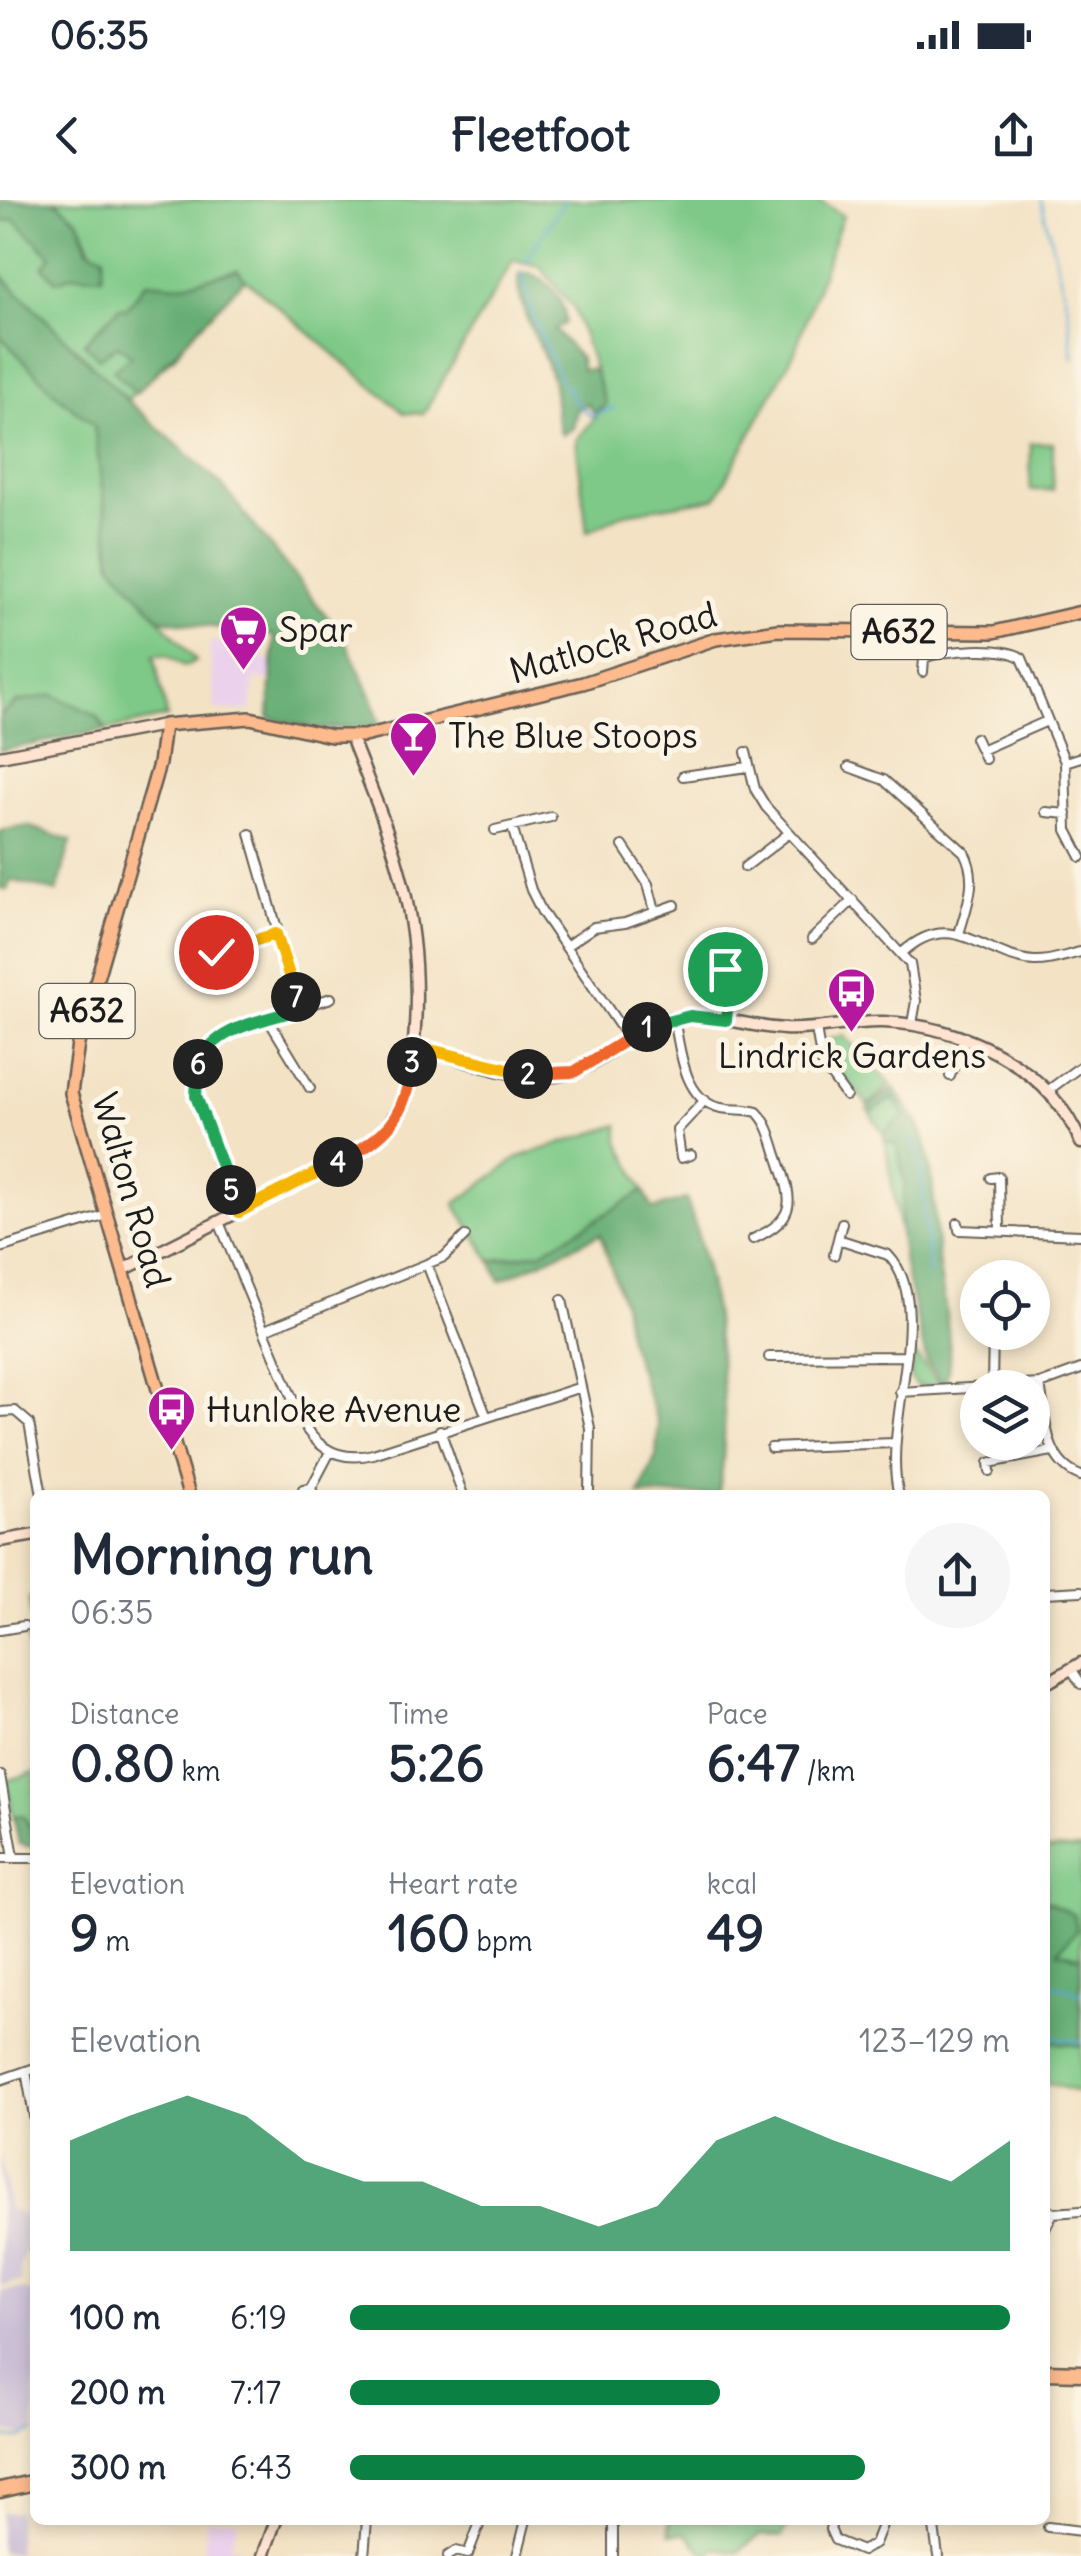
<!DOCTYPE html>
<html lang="en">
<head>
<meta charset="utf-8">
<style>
  body { margin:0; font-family:Delius,sans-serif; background:#f6f6f7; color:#1f2937; height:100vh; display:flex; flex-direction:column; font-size:38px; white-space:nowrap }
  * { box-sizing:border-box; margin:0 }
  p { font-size:32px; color:#747a83 }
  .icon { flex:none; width:55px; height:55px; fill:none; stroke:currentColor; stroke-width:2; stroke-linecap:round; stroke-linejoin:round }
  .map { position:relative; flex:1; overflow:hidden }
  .panel { position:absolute; left:30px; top:1290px; width:1020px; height:1035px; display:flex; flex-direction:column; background:#fff; border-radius:15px; box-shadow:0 5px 15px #0003 }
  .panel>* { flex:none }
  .controls { position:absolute; left:960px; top:1060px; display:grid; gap:20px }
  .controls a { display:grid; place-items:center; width:90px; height:90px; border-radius:50%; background:#fff; box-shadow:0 5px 15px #0003; font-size:50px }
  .pin { position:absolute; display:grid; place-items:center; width:85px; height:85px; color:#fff; margin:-42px; border:5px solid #fff; border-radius:50%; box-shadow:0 2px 10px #0007 }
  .km { position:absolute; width:50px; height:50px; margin:-25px; border-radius:50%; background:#222; color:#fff; font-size:28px; line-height:50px; text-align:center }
  .round { display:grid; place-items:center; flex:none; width:105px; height:105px; border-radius:52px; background:#f6f6f7 }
  .headline { display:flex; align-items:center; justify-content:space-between; height:170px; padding:0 40px }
  h1 { font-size:55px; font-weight:700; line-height:75px }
  .figures { display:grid; grid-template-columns:repeat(3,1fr); gap:15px; height:170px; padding:10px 40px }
  .figures div { display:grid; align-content:center }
  .figures b { font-size:50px; font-weight:700 }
  .figures small { font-size:28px; font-weight:400 }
  .figures p { font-size:28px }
  .chart { height:280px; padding:20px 40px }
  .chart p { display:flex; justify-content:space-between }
  .chart svg { width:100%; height:180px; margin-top:10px; fill:#0b8043; opacity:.7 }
  ul { padding:0 40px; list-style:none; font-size:32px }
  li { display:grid; grid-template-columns:160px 120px 1fr; align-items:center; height:75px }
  li i { height:25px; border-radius:12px; background:#0b8043 }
  .status { display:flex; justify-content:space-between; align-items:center; height:70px; padding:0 50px; background:#fff; direction:ltr }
  .status svg { height:28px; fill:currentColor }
  header { display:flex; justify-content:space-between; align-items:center; height:130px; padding:0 40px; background:#fff; font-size:45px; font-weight:700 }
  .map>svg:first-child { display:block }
</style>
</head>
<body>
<div class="status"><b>06:35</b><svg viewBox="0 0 49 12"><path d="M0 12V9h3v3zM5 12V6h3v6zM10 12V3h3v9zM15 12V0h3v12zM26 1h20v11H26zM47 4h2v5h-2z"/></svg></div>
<header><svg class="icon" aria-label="back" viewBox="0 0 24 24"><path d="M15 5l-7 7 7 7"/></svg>Fleetfoot<svg class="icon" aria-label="share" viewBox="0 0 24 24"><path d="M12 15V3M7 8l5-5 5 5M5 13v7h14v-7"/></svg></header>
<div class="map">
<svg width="1081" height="2356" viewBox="0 0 1081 2356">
  <rect width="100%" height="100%" fill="#fcf5e5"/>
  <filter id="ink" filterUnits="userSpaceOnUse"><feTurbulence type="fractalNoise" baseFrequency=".01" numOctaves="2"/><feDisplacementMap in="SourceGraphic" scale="20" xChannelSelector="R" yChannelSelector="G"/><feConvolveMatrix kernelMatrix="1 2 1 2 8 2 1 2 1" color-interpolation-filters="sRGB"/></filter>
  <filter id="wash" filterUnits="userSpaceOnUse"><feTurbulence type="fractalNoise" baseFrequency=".0048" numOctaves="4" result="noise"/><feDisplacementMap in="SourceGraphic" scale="40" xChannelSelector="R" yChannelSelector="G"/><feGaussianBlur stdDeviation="2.25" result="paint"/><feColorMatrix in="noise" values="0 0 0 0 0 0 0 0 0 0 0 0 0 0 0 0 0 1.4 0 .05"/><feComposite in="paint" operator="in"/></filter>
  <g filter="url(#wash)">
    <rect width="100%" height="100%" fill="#f3e2c4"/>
    <path fill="#ebd1ec" d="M266,436L263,458L272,461L269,480L254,479L251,511L215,510L209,442Z
      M207,2320H239L230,2345L255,2356H204Z"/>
    <path fill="#cbbfd6" d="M0,1953L9,2009L34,2021L20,2067L22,2082L0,2086Z
      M21,2089L35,2094V2232L27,2237L0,2230V2092Z
      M18,2311L17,2353L0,2351V2313Z"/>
    <path fill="#7ec987" stroke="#4d7252" stroke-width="2.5" d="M55,0H817L843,15L795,151L716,298L625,313L587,332L576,240L606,205L574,109L540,66L513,60L423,214L404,213L245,79L199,122L175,156L127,200L0,74V22L14,19L52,56L43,67L56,81L73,75H102L79,21Z
      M0,136L57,195L94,225L112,364L196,461L184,466L167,455H154L167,517L106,530L96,515L17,502L0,516Z
      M1031,243H1053V290H1030Z
      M844,836L891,885L868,905L827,858L830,838Z
      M893,898L905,917L883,933L870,913Z
      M619,925V941L644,991L542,1052L491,1061L455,1004L519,957Z
      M885,941L897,945L905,983L900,1033Z
      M914,1153L941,1186H916L910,1177Z
      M35,1395V1487L26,1433L34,1431L29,1399Z
      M35,1572V1647L19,1644L6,1581Z
      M1081,1649V1893L1045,1882V1650Z
      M669,2320H790L782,2336L760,2335L738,2352L715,2348L707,2356L685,2333L670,2334Z"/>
    <path fill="#66ad74" stroke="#416448" stroke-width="2.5" d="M0,0H55L79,21L88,49L104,55L102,76L73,75L56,81L43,67L51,56L14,19L0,22Z
      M238,70L245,79L136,193L113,170L131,156L118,145L99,158L84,143L120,107L126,109L146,82L180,85Z
      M529,73C549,80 566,101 565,123L555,130L580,158L581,169L594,170L606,205L594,213L587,204L577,209L573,228L562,235C553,216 557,199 552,180C544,144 516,114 519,74Z
      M0,74L127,200L221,284L344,438L372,498L380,526L316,529L269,518L274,436L160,419L112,364L94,225L57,195L0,136Z
      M53,495L96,515L106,530L0,551V516L17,502Z
      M28,626L71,641L57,692L11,680L7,690L0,688V631Z
      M894,888C905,905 920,923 925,942C935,980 934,1019 938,1058C941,1092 958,1155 944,1185L927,1163L904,1065L900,1033L905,983L897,945L885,941L883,933L905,916L893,898L870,913L867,908Z
      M644,991L653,1009L686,999C714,1071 735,1220 718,1295H639L656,1256L658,1224L628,1138L623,1103L600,1034L500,1081L491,1061L542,1052Z
      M23,1615L35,1635V1647L19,1644L14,1616Z
      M1045,1700L1074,1715L1077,1730L1058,1751L1081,1757V1846L1045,1841Z"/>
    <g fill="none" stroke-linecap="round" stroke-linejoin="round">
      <path stroke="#59a8d3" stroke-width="2.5" d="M1041,0L1068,109L1073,159
        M525,62L565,0
        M522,72L531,112L561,182
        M566,186L576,203L591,216L614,208
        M914,939L921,971L930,1076
        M1045,1782L1081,1793
        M1045,1836L1081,1842
        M0,2237L20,2239L35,2231"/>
    </g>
  </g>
  <g filter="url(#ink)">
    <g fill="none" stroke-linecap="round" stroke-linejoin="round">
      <defs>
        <path id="street" d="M923,472L924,458C946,450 1002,445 1022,458L1065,562L1067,630L1081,657
          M975,538L985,559
          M981,550L1047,521
          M746,552L755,589L766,607L910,764L916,801L912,824
          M1065,562L1081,557
          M849,567L884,580L964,652C979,680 967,705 959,734
          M683,576L748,567
          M1046,612L1067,614
          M512,627L531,690L542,712L628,838
          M495,630L551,617
          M250,634L300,809
          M623,646L648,684L655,711
          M745,667L788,634
          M812,739L853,700
          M566,746L594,727L625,723L675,705
          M216,752L276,734
          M902,753C953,706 982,757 1034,761C1050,762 1066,755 1081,752
          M722,757L729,789L726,819
          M674,818C680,847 683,897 717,907C730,911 744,908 757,912C769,924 772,940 777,955C792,999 800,1017 753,1039
          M268,819L310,888
          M816,829L822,863L846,896
          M950,876L965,837
          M1046,892L1081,866
          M691,955L681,958L677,930L705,900
          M991,978L999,977L1000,1030
          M239,1012C223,968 169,877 215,840C244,817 296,810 331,798
          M219,1022L302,1222C318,1250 341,1262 373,1254L581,1187
          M958,1023L959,1030L1081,1035
          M838,1039L888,1055C938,1106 880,1227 899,1295
          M0,1048L107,1015
          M834,1055L842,1023
          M427,1064L486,1215
          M562,1100L590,1228L589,1293
          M267,1129L444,1057L465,1036
          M769,1157L904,1156
          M1040,1184C1046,1218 1044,1263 1081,1276
          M992,1186L993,1132
          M900,1192L1040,1184L1081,1169
          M0,1212L15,1211L29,1223L42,1295
          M440,1230L463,1295
          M771,1248L893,1243
          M990,1271L989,1263L1052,1251
          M311,1288L330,1252
          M303,1289L311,1288L314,1295
          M1045,1393L1081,1391
          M0,1430L24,1426
          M1072,1470L1081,1484
          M0,1575L14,1657
          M0,1658H35
          M35,1868L26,1871L35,1922
          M0,1880L26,1871
          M1045,2007L1053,2013L1081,2011
          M1045,2029L1053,2013
          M35,2050V2078
          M613,2320V2356
          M833,2320L830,2329L835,2340L862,2351L875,2343L884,2320
          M933,2320L938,2356
          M1048,2327L1081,2331
          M364,2356L367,2320
          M448,2356L456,2351L468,2354L481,2320
          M517,2356L526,2320"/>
        <path id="secondary" d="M0,556L164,525
          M414,846C458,857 510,880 556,876C602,871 627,829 670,819C709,810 745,827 784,829C817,831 849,821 883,822C961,825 1050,866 1081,943
          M125,1069L363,949C407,916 412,879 415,827C422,710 393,643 351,537
          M0,1341L35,1335
          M1045,1484L1081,1463
          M263,2356L276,2320"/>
        <path id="primary" d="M189,1295L71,893L78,844L159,564L164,525L250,518L331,536H364L583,483L716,439L778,430L994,432L1081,412"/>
        <path id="highway" d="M1045,2172L1081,2173
          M0,2290L35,2282"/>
      </defs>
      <use href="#street" stroke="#676157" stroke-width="12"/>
      <use href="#secondary" stroke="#676157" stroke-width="15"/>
      <use href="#primary" stroke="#676157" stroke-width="16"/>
      <use href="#highway" stroke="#676157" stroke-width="19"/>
      <use href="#street" stroke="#fff" stroke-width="8"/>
      <use href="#secondary" stroke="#fee3d1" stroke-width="10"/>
      <use href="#primary" stroke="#fcba8d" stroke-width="11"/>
      <use href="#highway" stroke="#fcba8d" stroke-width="14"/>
    </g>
  </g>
  <g fill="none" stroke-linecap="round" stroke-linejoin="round" filter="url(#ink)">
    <defs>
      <path id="split-1" d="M647,827L690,816L726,820L729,789L725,769"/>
      <path id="split-2" d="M528,874L574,872L647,827"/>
      <path id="split-3" d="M412,862L414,846L528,874"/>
      <path id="split-4" d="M338,962C387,937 406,917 412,862"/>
      <path id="split-5" d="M231,990L239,1012L338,962"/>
      <path id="split-6" d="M198,864L196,896L231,990"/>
      <path id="split-7" d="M198,864C215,826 264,821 300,809L296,797"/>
      <path id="split-8" d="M216,752L276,734L296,797"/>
    </defs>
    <use href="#split-1" stroke="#fff" stroke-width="20"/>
    <use href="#split-2" stroke="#fff" stroke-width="20"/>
    <use href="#split-3" stroke="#fff" stroke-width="20"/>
    <use href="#split-4" stroke="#fff" stroke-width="20"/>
    <use href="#split-5" stroke="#fff" stroke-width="20"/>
    <use href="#split-6" stroke="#fff" stroke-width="20"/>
    <use href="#split-7" stroke="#fff" stroke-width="20"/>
    <use href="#split-8" stroke="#fff" stroke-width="20"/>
    <use href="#split-1" stroke="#22a559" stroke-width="12"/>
    <use href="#split-2" stroke="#f0652b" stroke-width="12"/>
    <use href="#split-3" stroke="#f5b400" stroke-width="12"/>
    <use href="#split-4" stroke="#f0652b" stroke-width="12"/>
    <use href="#split-5" stroke="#f5b400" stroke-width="12"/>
    <use href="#split-6" stroke="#22a559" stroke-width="12"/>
    <use href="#split-7" stroke="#22a559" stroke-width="12"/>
    <use href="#split-8" stroke="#f5b400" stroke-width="12"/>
  </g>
  <defs>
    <symbol id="supermarket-pin" viewBox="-11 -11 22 30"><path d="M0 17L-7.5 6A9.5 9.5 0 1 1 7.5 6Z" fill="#b5179e" stroke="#fcf5e5"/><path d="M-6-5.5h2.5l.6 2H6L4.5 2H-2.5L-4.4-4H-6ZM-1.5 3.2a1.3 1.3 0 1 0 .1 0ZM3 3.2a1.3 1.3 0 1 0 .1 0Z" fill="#fff"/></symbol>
    <symbol id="bar-pin" viewBox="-11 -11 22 30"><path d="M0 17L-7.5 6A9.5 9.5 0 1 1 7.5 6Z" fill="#b5179e" stroke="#fcf5e5"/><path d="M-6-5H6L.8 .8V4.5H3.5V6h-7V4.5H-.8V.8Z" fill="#fff"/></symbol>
    <symbol id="bus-pin" viewBox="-11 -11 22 30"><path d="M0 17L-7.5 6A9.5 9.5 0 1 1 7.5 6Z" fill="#b5179e" stroke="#fcf5e5"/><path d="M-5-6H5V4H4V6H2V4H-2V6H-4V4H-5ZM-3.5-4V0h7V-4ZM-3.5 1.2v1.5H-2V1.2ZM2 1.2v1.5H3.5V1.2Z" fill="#fff"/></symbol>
  </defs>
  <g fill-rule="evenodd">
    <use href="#supermarket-pin" x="216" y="402" width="55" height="75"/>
    <use href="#bar-pin" x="386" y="508" width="55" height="75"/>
    <use href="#bus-pin" x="824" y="764" width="55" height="75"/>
    <use href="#bus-pin" x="144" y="1182" width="55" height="75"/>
  </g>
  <g text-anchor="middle" stroke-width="10" stroke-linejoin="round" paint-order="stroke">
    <g fill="#fcf5e5" stroke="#5f5d58" stroke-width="2.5">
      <rect x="851.5" y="405" width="95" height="54" rx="8"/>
      <rect x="39.5" y="784" width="95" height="54" rx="8"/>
    </g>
    <g font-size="32" font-weight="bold" fill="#1c1c1c">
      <text x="899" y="443">A632</text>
      <text x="87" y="822">A632</text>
    </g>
    <g font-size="35" fill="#1c1c1c" stroke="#fcf5e5" text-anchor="start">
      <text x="279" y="442">Spar</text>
      <text x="448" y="548">The Blue Stoops</text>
      <text x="852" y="868" text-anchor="middle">Lindrick Gardens</text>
      <text x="206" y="1222">Hunloke Avenue</text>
    </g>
    <g font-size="35" fill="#1c1c1c" stroke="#fcf5e5">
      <text transform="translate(613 443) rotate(-16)" y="12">Matlock Road</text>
      <text transform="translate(131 990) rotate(74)" y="12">Walton Road</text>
    </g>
  </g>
</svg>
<div class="controls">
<a><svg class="icon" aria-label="locate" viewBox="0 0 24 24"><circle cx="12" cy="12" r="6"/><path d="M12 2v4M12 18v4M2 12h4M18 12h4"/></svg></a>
<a><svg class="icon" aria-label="layers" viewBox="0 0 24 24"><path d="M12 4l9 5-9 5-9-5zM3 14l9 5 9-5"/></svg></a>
</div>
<div class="pin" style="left:725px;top:769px;background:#1e9e55"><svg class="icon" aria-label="arrive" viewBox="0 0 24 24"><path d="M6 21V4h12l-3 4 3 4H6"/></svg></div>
<div class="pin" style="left:216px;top:752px;background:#d93025"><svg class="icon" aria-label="check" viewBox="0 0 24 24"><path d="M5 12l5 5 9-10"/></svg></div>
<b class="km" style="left:647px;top:827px">1</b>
<b class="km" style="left:528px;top:874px">2</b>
<b class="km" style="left:412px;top:862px">3</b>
<b class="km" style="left:338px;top:962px">4</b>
<b class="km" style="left:231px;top:990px">5</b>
<b class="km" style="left:198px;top:864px">6</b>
<b class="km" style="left:296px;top:797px">7</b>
<section class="panel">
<div class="headline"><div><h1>Morning run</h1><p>06:35</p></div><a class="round"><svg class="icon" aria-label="share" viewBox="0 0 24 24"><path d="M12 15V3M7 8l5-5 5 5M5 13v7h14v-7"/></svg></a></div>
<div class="figures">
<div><p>Distance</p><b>0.80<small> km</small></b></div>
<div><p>Time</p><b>5:26</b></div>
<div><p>Pace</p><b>6:47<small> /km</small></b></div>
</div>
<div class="figures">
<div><p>Elevation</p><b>9<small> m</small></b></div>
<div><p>Heart rate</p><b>160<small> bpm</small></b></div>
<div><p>kcal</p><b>49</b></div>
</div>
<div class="chart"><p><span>Elevation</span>123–129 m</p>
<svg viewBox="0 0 160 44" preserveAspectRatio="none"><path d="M0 44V17L10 11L20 6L30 11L40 22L50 27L60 27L70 33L80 33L90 38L100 33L110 17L120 11L130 17L140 22L150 27L160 17V44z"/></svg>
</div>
<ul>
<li><b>100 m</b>6:19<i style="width:100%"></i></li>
<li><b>200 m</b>7:17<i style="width:56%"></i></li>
<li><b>300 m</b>6:43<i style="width:78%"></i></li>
</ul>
</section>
</div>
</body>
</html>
